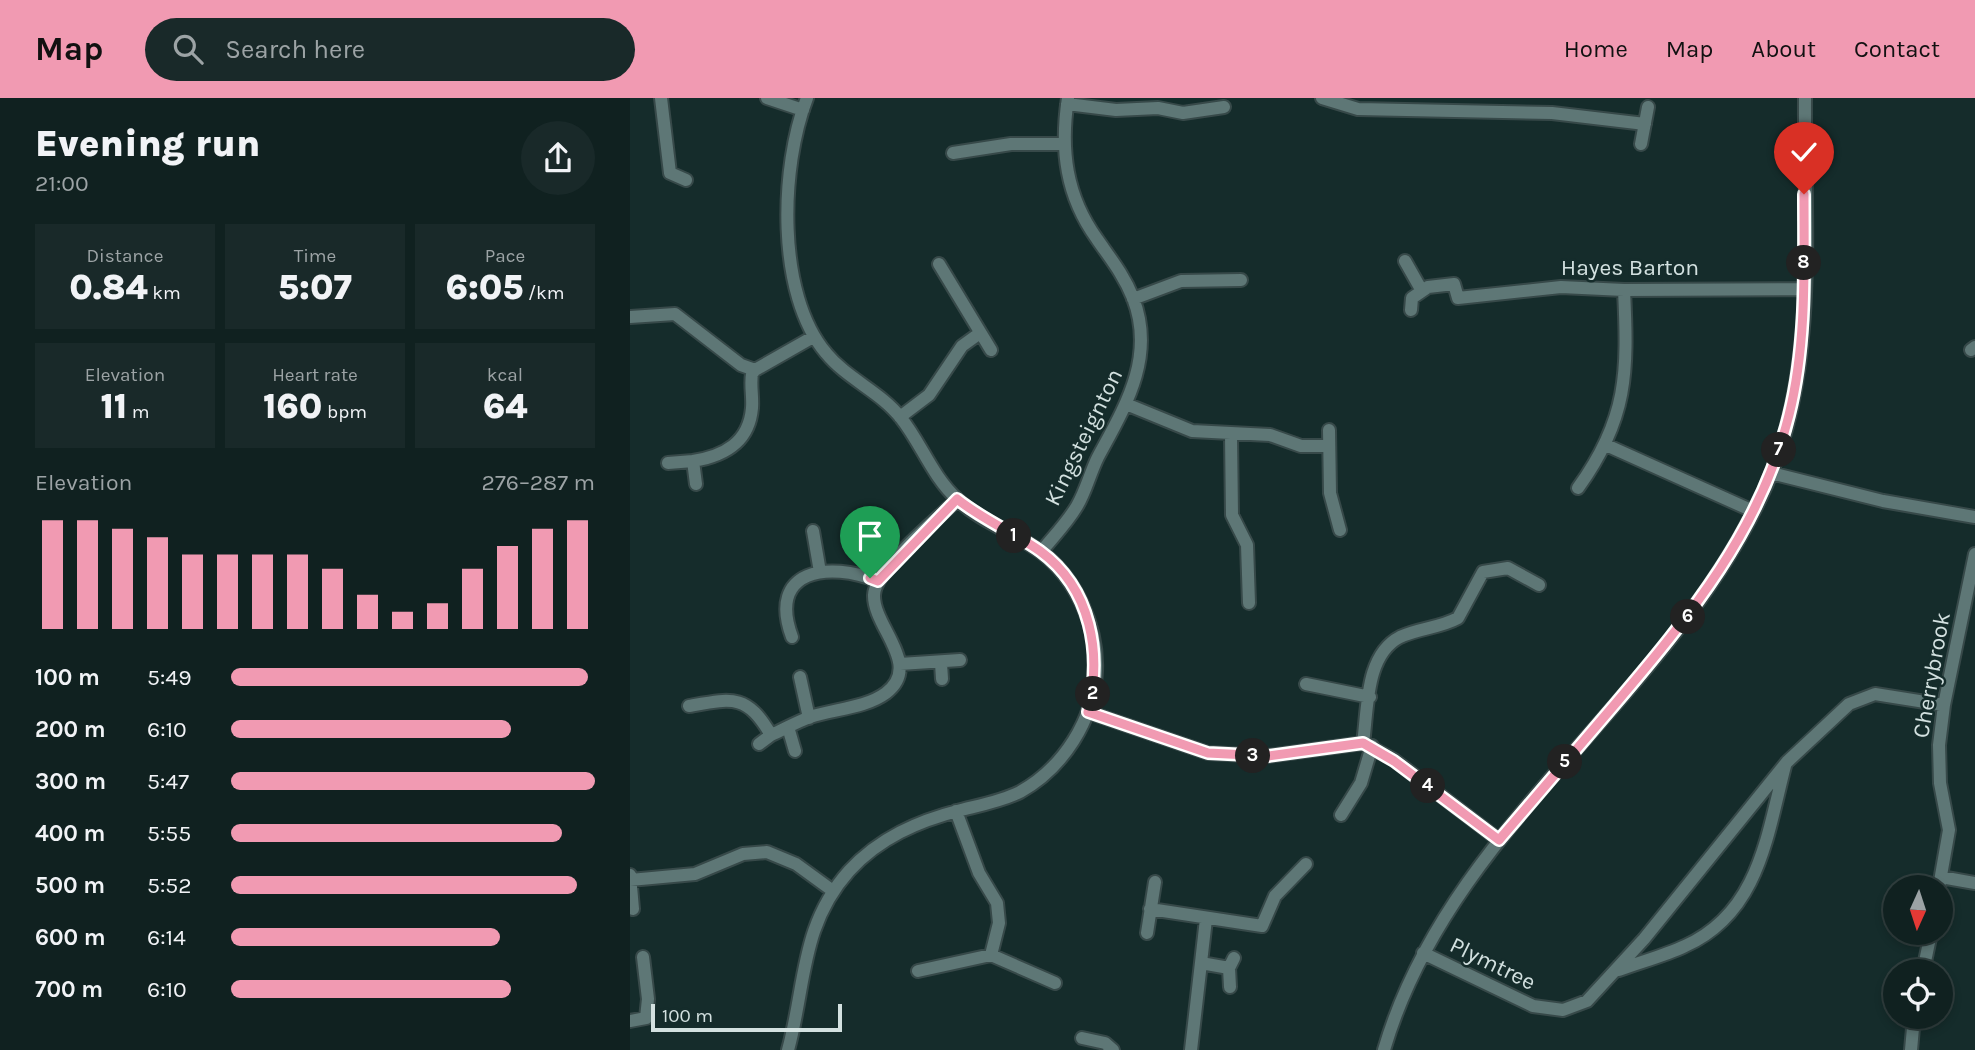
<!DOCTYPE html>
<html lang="en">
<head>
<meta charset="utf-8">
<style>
  body { margin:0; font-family:Karla,sans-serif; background:#192929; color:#f1f3f6; height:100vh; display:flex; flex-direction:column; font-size:26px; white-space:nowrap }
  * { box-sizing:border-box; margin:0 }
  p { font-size:23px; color:#9ca3a5 }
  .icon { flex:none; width:38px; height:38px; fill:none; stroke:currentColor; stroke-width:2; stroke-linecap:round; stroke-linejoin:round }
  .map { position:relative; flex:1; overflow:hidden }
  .sheet { display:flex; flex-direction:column; background:#102120; width:630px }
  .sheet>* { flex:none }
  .needle { width:46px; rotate:183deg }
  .fabs { position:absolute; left:1253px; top:777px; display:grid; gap:14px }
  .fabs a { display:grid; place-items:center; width:70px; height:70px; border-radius:50%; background:#102120; box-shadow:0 4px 10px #0003,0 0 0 2px #303e3e; font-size:35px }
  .scale { position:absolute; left:21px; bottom:18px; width:191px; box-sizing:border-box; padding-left:7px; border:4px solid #d3e1e0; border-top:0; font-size:19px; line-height:24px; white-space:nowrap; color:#d3e1e0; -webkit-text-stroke:5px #152c2b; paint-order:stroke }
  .pin { position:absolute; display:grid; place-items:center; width:60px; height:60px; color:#fff; margin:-72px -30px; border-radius:50% 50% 50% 0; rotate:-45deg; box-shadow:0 0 7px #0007 }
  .pin .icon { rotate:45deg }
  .km { position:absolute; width:35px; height:35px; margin:-18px; border-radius:50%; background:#222; color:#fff; font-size:19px; line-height:35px; text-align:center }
  .round { display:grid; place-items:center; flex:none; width:74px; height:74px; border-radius:37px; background:#192929 }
  .headline { display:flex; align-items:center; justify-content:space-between; height:119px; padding:0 35px }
  h1 { font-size:38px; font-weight:800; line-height:52px }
  .metrics { display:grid; grid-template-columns:repeat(3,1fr); gap:10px; height:119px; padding:7px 35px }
  .metrics div { display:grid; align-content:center; border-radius:0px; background:#192929; text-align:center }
  .metrics b { font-size:35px; font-weight:800 }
  .metrics small { font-size:19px; font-weight:400 }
  .metrics p { font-size:19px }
  .chart { height:196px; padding:14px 35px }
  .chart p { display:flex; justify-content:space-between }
  .chart svg { width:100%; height:126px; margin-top:7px; stroke:#f19ab2; stroke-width:6 }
  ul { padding:0 35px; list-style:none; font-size:23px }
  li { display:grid; grid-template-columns:112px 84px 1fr; align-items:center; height:52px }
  li i { height:18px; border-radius:9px; background:#f19ab2 }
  header { display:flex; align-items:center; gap:42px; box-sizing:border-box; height:98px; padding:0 35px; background:#f19ab2; color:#111 }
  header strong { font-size:33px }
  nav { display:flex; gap:38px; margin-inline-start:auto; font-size:24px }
  .search { width:490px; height:63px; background:#192929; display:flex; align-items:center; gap:18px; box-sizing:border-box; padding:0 24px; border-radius:38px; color:#9ca3a5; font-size:26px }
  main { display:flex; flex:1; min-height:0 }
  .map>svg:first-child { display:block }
</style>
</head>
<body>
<header>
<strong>Map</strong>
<div class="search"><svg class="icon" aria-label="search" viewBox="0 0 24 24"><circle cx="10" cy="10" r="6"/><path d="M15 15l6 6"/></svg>Search here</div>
<nav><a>Home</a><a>Map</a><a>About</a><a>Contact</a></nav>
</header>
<main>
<section class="sheet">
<div class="headline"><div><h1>Evening run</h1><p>21:00</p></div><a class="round"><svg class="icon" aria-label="share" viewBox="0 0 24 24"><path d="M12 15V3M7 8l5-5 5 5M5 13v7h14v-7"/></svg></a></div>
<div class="metrics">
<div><p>Distance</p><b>0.84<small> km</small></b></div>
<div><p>Time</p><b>5:07</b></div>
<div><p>Pace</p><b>6:05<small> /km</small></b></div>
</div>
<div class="metrics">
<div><p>Elevation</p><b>11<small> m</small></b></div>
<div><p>Heart rate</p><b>160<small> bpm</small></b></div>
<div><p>kcal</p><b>64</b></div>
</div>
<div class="chart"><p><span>Elevation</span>276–287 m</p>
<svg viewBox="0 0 160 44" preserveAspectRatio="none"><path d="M5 44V6M15 44V6M25 44V9M35 44V12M45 44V18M55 44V18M65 44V18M75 44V18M85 44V23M95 44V32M105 44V38M115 44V35M125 44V23M135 44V15M145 44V9M155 44V6"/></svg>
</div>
<ul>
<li><b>100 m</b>5:49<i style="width:98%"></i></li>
<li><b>200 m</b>6:10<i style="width:77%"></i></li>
<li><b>300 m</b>5:47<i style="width:100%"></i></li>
<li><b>400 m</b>5:55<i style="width:91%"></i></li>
<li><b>500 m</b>5:52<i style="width:95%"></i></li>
<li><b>600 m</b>6:14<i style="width:74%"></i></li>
<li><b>700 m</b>6:10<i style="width:77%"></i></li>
</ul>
</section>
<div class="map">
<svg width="1345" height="952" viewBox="0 0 1345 952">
  <rect width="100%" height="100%" fill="#152c2b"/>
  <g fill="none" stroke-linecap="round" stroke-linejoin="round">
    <defs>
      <path id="minor" d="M31,0L40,75L56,82
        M137,0L173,12
        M692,0L728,11L922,15L1015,26
        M437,6L486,12L528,10L553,15L594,9
        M1011,46L1018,9
        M323,55L381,46H434
        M775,163L792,193
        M309,166L361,252
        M503,201L551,183L611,182
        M781,212L782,200L798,189L824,186L828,200L931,189L994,192L1173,191
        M0,219L45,216L111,267L125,272
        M1341,252L1345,249
        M496,306L562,333L640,337L671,348H698
        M270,319L299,297L332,248L350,235
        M699,332L700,395L710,432
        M601,337L602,417L617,447L619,505
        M976,347L1123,413
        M38,365L63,363
        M1141,375L1253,403L1345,419
        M66,386L63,363C94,358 119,345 122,310C123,298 120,287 122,276L125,272L183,239
        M948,390C998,321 998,274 994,192
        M183,433L190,474
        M411,454C423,439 437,425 447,408C456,393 460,375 468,359C495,309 526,259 503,200C494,177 480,160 467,141C436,98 430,52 438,0
        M162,539C137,471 199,463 248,483
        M311,565L312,581
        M270,566L330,562
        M170,579L179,620
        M676,586L740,599
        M59,608C103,600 117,596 141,637L129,646
        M458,614L578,655L638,658L733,645L764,662L869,742
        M158,629L165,653
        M141,637C154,631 167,624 180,619C204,611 236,610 256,595C293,567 243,529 244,497C245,471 307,421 327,402
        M733,645C738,611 735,557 770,539C789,530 810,530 828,520L853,474L878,470L909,487
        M326,713L349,775L367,805L369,825L361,857
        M711,717L731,685L742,648
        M0,777L3,811
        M1311,779L1345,785
        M0,782L65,776L113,756L137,754L166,766L203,793
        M1309,789L1319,732L1310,685L1309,647L1314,607L1345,456
        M520,811L632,828L645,798L676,766
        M517,835L525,784
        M793,855L903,908L933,912L957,903L1014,841L1157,664L1219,606L1245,596L1314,607
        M571,865L599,870
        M989,872C1010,864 1034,858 1055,848C1129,815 1137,737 1155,668
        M288,873L361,857L425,885
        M1293,873L1301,835
        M600,889L599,870L604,860
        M0,923L16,920L18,901L13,859
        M452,940L475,945L483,952
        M158,952C176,887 170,828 219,773C249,740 288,723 331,712C351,707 372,703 390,694C433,670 464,622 466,573C468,529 446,480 411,454C384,434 351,424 327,401C302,378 291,345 271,320C251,294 217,281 196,255C146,196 150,69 177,0
        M561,952L576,821
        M754,952C821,722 1051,594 1141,376C1188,261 1174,122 1175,0
        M1281,952L1284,919"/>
    </defs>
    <use href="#minor" stroke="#374949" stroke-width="16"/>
    <use href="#minor" stroke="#5e7776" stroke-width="12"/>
  </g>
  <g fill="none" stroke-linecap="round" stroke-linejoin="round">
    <defs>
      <path id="route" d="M240,480L248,483L327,401C353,422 383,434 410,453C462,491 472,556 458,614L578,655L638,658L733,645L764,663L869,742C908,696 947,650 986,605C1060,518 1131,431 1159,317C1177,245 1174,169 1174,96"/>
    </defs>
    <use href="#route" stroke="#fff" stroke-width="14"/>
    <use href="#route" stroke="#f19ab2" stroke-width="9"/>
  </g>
  <g text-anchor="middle" stroke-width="5" stroke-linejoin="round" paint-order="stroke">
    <g font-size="23" fill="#d3e1e0" stroke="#152c2b">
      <text x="1000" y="177">Hayes Barton</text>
      <text transform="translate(453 339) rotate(-64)" y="8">Kingsteignton</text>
      <text transform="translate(1301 577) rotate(-80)" y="8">Cherrybrook</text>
      <text transform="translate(863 865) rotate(26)" y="8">Plymtree</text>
    </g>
  </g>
</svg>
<div class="fabs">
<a><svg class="needle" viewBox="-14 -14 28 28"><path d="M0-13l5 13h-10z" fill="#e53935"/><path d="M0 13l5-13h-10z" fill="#9ca3a5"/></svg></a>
<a><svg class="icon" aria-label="locate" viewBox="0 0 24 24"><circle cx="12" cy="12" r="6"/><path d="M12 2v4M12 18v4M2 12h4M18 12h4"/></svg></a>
</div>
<div class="scale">100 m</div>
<div class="pin" style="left:240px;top:480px;background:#1e9e55"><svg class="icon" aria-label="arrive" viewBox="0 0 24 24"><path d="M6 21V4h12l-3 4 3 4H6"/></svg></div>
<div class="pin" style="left:1174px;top:96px;background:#d93025"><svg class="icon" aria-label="check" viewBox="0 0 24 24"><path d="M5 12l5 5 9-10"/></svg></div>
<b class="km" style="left:384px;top:438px">1</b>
<b class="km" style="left:463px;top:596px">2</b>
<b class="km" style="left:623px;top:658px">3</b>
<b class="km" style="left:798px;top:688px">4</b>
<b class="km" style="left:935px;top:664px">5</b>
<b class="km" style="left:1058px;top:519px">6</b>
<b class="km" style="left:1149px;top:352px">7</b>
<b class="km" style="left:1174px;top:165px">8</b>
</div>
</main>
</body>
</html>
